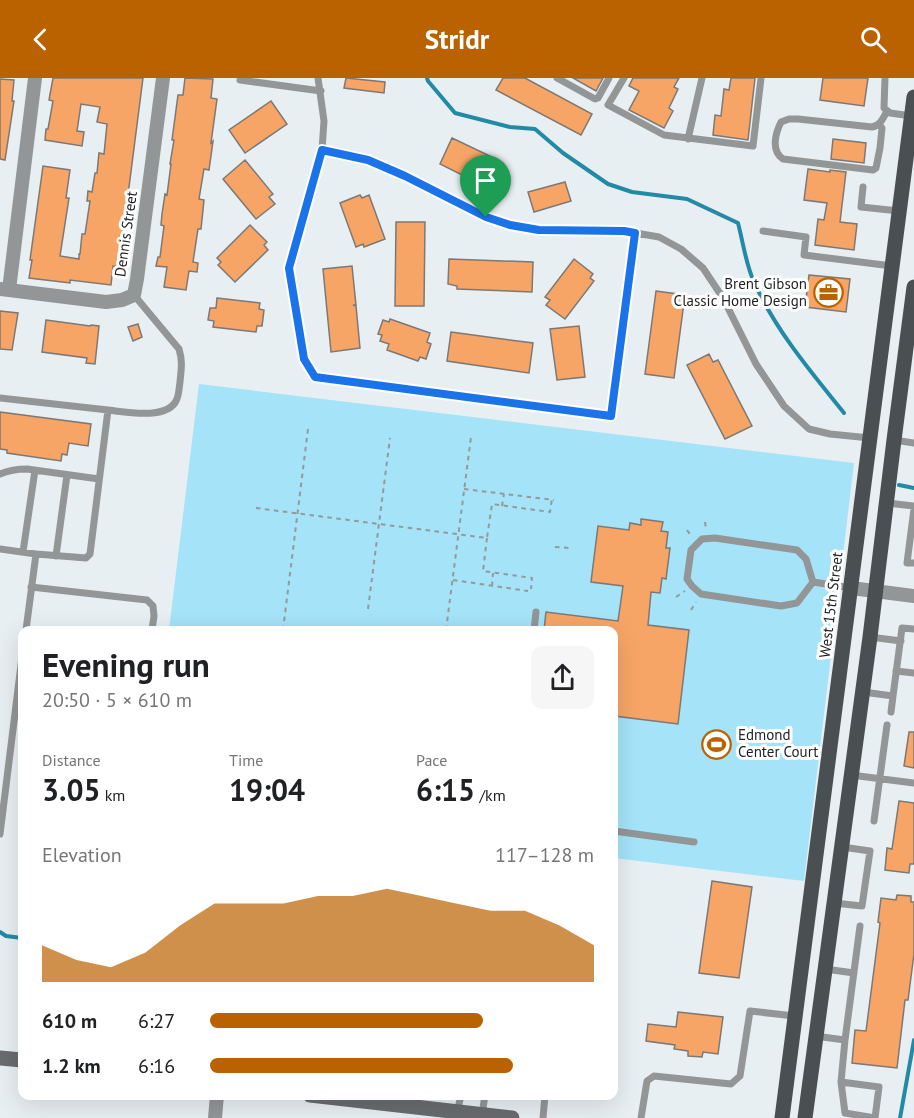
<!DOCTYPE html>
<html lang="en">
<head>
<meta charset="utf-8">
<style>
  body { margin:0; font-family:"PT Sans",sans-serif; background:#f6f6f6; color:#202124; height:100vh; display:flex; flex-direction:column; font-size:22px; white-space:nowrap }
  * { box-sizing:border-box; margin:0 }
  p { font-size:20px; color:#757577 }
  .icon { flex:none; width:33px; height:33px; fill:none; stroke:currentColor; stroke-width:2; stroke-linecap:round; stroke-linejoin:round }
  .map { position:relative; flex:1; overflow:hidden }
  .details { position:absolute; left:18px; top:548px; width:600px; height:474px; display:flex; flex-direction:column; background:#fff; border-radius:12px; box-shadow:0 6px 24px #0002 }
  .details>* { flex:none }
  .pin { position:absolute; display:grid; place-items:center; width:51px; height:51px; color:#fff; margin:-62px -26px; border-radius:50% 50% 50% 0; rotate:-45deg; box-shadow:0 0 6px #0007 }
  .pin .icon { rotate:45deg }
  .round { display:grid; place-items:center; flex:none; width:63px; height:63px; border-radius:12px; background:#f6f6f6 }
  .overview { display:flex; align-items:center; justify-content:space-between; height:102px; padding:0 24px }
  h1 { font-size:33px; font-weight:700; line-height:45px }
  .stats { display:grid; grid-template-columns:repeat(3,1fr); gap:9px; height:102px; padding:6px 24px }
  .stats div { display:grid; align-content:center }
  .stats b { font-size:30px; font-weight:700 }
  .stats small { font-size:16px; font-weight:400 }
  .stats p { font-size:16px }
  .chart { height:168px; padding:12px 24px }
  .chart p { display:flex; justify-content:space-between }
  .chart svg { width:100%; height:108px; margin-top:6px; fill:#bb6200; opacity:.7 }
  ul { padding:0 24px; list-style:none; font-size:20px }
  li { display:grid; grid-template-columns:96px 72px 1fr; align-items:center; height:45px }
  li i { height:15px; border-radius:8px; background:#bb6200 }
  header { display:flex; justify-content:space-between; align-items:center; height:78px; padding:0 24px; background:#bb6200; color:#fff; font-size:27px; font-weight:700 }
  .map>svg:first-child { display:block }
</style>
</head>
<body>
<header><svg class="icon" aria-label="back" viewBox="0 0 24 24"><path d="M15 5l-7 7 7 7"/></svg>Stridr<svg class="icon" aria-label="search" viewBox="0 0 24 24"><circle cx="10" cy="10" r="6"/><path d="M15 15l6 6"/></svg></header>
<div class="map">
<svg width="914" height="1040" viewBox="0 0 914 1040">
  <rect width="100%" height="100%" fill="#e8eff2"/>
  <path fill="#a4e3f8" d="M199,306L854,385L804,803L614,780V552H169Z"/>
  <g fill="none" stroke-linecap="round" stroke-linejoin="round">
    <path stroke="#228aa4" stroke-width="4" d="M427,0L428,3L455,35L510,49L535,51L563,75L608,106L632,114L687,121L738,145C743,164 746,187 754,204C776,253 811,294 844,335
      M899,407L914,410
      M0,854L6,858L22,860
      M900,1040L914,962"/>
  </g>
  <path fill="#f7a566" stroke="#7d7874" stroke-width="1.5" d="M53,0H143L124,148L120,189L113,188L111,207L70,202V205L29,200L32,182H30L43,88L70,92L66,120H69L60,178L79,181V176H80L82,156H85L90,123H87L88,113L92,114L95,95H97L99,75L104,76L107,46L97,44L100,29L81,26L77,53L84,54L82,68L45,62L46,51H48L53,23L49,22Z
    M185,0L213,1L211,20L217,21L211,65L213,63L209,92L204,91L199,121L204,122L201,151H198L193,184L198,185L197,194L189,193L186,212L164,209L167,189L156,188L158,179H160L164,148L161,147L162,136L165,116L167,117L171,86H170L174,62H172L178,17H183Z
    M346,0L385,4L384,15L344,10Z
    M503,0H525L592,36L581,57L496,12Z
    M573,0H603L596,13Z
    M633,0H679L674,9L678,11L669,30L673,33L664,50L629,32L639,13L629,8Z
    M731,0H755L748,62L713,57L715,37L721,38L724,11L729,12Z
    M823,0H868L864,28L820,22Z
    M0,1L14,2L12,23H14L5,82L0,81Z
    M271,23L287,46L245,75L229,52Z
    M452,60L490,78L482,96L470,90L466,99L440,86Z
    M833,61L866,65L864,85L831,81Z
    M245,82L273,116L269,119L275,126L256,141L223,101Z
    M808,91L830,94V92L846,94L840,144L857,146L854,172L815,167L818,141L824,142L827,125L804,122Z
    M565,104L571,123L534,134L528,114Z
    M360,117L362,120L369,117L385,161L364,169L363,166L356,169L340,125Z
    M396,144H425L424,228H395Z
    M250,147L267,164L264,167L268,172L235,204L218,187L221,184L217,180Z
    M449,181L533,184L532,214L457,211V208L448,206Z
    M574,181L593,196L590,200L594,203L565,241L546,227L550,222L545,219Z
    M352,188L356,227H353L356,228L360,270L331,274L323,191Z
    M809,197L850,201L846,234L805,229Z
    M656,213L685,217L674,300L645,296Z
    M217,220L260,225L259,231L264,232L262,248H257L256,254L213,249L214,243L208,242L210,230H216Z
    M0,233L18,235L12,272L0,271Z
    M390,241L430,255L427,264L431,266L426,281L420,279L418,283L387,272L389,266L380,263L382,257L378,256L383,242L389,244Z
    M46,242L90,248L91,247L99,248L95,286L86,285L87,280L42,274Z
    M138,246L142,259L133,263L128,249Z
    M579,248L585,299L557,302L550,251Z
    M451,254L533,265L529,295L447,283Z
    M709,276L713,284L718,282L752,348L725,361L687,287Z
    M0,334L91,346L88,368L69,365L67,377L62,376L61,383L7,375V372L0,371Z
    M641,441L663,444L661,453L668,454L666,470H670L666,501L662,500L660,515L651,514L648,547L689,552L678,646L614,638V552H544L546,534L618,543L623,508L591,504L598,448L629,452L630,445L641,447Z
    M909,654H914V690L904,688Z
    M899,723L914,725V786H910L909,795L885,792L887,770L892,771Z
    M712,803L752,809L739,900L699,895Z
    M897,817L911,818V824H914V876L908,922H905L897,990L852,985L855,952L866,953L880,845L878,844L881,820L896,822Z
    M678,934L723,939L718,976L703,974L702,979L688,978V973L674,971L675,967L646,963L648,946L676,949Z"/>
  <g fill="none" stroke-linecap="round" stroke-linejoin="round">
    <path stroke="#94999b" stroke-width="2" stroke-dasharray="4.5 4.5" stroke-linecap="butt" d="M464,411L554,422
      M502,428L504,416
      M256,430L487,460L492,426L550,434L552,421
      M705,444L706,451
      M687,452L692,459
      M487,460L483,493L532,500L531,511
      M555,469L570,470
      M453,502L528,513
      M492,508L493,495
      M676,519L685,513
      M368,531L390,360
      M691,532L696,524
      M283,552L308,351
      M446,552L471,359"/>
    <path stroke="#939697" stroke-width="7" d="M318,0L324,43L322,72L368,83L405,98L486,139L510,147L539,152L624,153L659,159L681,171L703,190L723,220L756,286L784,328L809,351L830,356L870,360
      M557,0L595,21L598,20L609,0
      M624,0L608,27L664,57L753,68L761,0
      M885,0L884,30L890,35L912,38
      M240,2L321,13
      M879,46L882,50L880,70L876,90L873,92L783,81C771,73 775,56 781,44L789,41H798L872,49C881,47 883,40 887,33
      M688,61L702,0
      M322,72L289,190L304,281L315,299L611,338L635,155
      M863,109L861,129L899,133
      M763,153L806,159L804,177L892,188
      M0,320L108,332
      M894,362L914,365
      M0,396C9,392 17,391 27,391L99,401
      M887,425L914,428
      M914,431L907,485H914
      M0,471L36,476
      M23,474L35,392
      M56,478L67,397
      M813,504L806,481L797,472L715,460L702,461L691,472L687,501L692,508L701,516L781,528L797,525L813,504L851,510
      M31,509L147,522L153,528L154,538L152,552
      M26,552L36,476L86,480L90,476L108,332C126,334 166,342 176,323C179,318 179,310 180,304C181,292 183,284 179,271L134,217
      M534,552L536,534
      M870,559L901,563
      M896,593L914,595
      M863,614L893,618L902,550L914,551
      M891,634L893,618
      M851,697L914,705
      M874,743L887,647
      M614,753L694,764
      M0,756L22,579
      M834,825L862,828L870,773L842,769
      M825,891L854,895
      M815,958L845,962L841,1004L879,1009L875,1040L845,1035L841,1004
      M845,962L860,848
      M457,1035L461,1017
      M482,1037L485,1017
      M543,1040L545,1017
      M641,1040L647,1003L654,998L731,1006L740,998L750,933L794,938"/>
    <path stroke="#939697" stroke-width="14" d="M0,211L106,224L122,222L134,217L137,201L163,0
      M9,212L35,0
      M851,510L914,518
      M215,1040L217,1017"/>
    <path stroke="#686c6e" stroke-width="15" d="M0,980L22,982
      M310,1017L512,1040"/>
    <path stroke="#4a4f51" stroke-width="15" d="M782,1040L914,19
      M805,1040L870,559L894,362L914,209"/>
  </g>
  <g fill="none" stroke-linecap="round" stroke-linejoin="round">
    <defs>
      <path id="route" d="M322,72L368,82L405,98L486,139L510,147L539,152L624,153L635,155L611,338L315,299L304,281L289,190Z"/>
    </defs>
    <use href="#route" stroke="#fff" stroke-width="12"/>
    <use href="#route" stroke="#1a73e8" stroke-width="8"/>
  </g>
  <defs>
    <symbol id="office-ring" viewBox="-11 -11 22 22"><circle r="9.5" fill="#fff" stroke="#bb6200" stroke-width="1.5"/><path d="M-6-3h4V-5.5h4V-3h4V5H-6ZM-1-4.5V-3h2v-1.5ZM-6 0V1H6V0Z" fill="#bb6200"/></symbol>
    <symbol id="stadium-ring" viewBox="-11 -11 22 22"><circle r="9.5" fill="#fff" stroke="#bb6200" stroke-width="1.5"/><path d="M0-5a6.5 5 0 1 0 0 10a6.5 5 0 1 0 0-10ZM-3.5-1.8h7v3.6h-7Z" fill="#bb6200"/></symbol>
  </defs>
  <g fill-rule="evenodd">
    <use href="#office-ring" x="812" y="198" width="33" height="33"/>
    <use href="#stadium-ring" x="700" y="650" width="33" height="33"/>
  </g>
  <g text-anchor="middle" stroke-width="6" stroke-linejoin="round" paint-order="stroke">
    <g font-size="15" fill="#1d1f20" stroke="#fff">
      <text transform="translate(126 156) rotate(-82)" y="5">Dennis Street</text>
      <text transform="translate(831 527) rotate(-83)" y="5">West 15th Street</text>
    </g>
    <g font-size="15" fill="#1d1f20" stroke="#fff" text-anchor="end">
      <text x="807" y="211">Brent Gibson<tspan x="807" dy="17">Classic Home Design</tspan></text>
      <text x="738" y="662" text-anchor="start">Edmond<tspan x="738" dy="17">Center Court</tspan></text>
    </g>
  </g>
</svg>
<div class="pin" style="left:486px;top:139px;background:#1e9e55"><svg class="icon" aria-label="arrive" viewBox="0 0 24 24"><path d="M6 21V4h12l-3 4 3 4H6"/></svg></div>
<section class="details">
<div class="overview"><div><h1>Evening run</h1><p>20:50 · 5 × 610 m</p></div><a class="round"><svg class="icon" aria-label="share" viewBox="0 0 24 24"><path d="M12 15V3M7 8l5-5 5 5M5 13v7h14v-7"/></svg></a></div>
<div class="stats">
<div><p>Distance</p><b>3.05<small> km</small></b></div>
<div><p>Time</p><b>19:04</b></div>
<div><p>Pace</p><b>6:15<small> /km</small></b></div>
</div>
<div class="chart"><p><span>Elevation</span>117–128 m</p>
<svg viewBox="0 0 160 44" preserveAspectRatio="none"><path d="M0 44V29L10 35L20 38L30 32L40 21L50 12L60 12L70 12L80 9L90 9L100 6L110 9L120 12L130 15L140 15L150 21L160 29V44z"/></svg>
</div>
<ul>
<li><b>610 m</b>6:27<i style="width:71%"></i></li>
<li><b>1.2 km</b>6:16<i style="width:79%"></i></li>
</ul>
</section>
</div>
</body>
</html>
